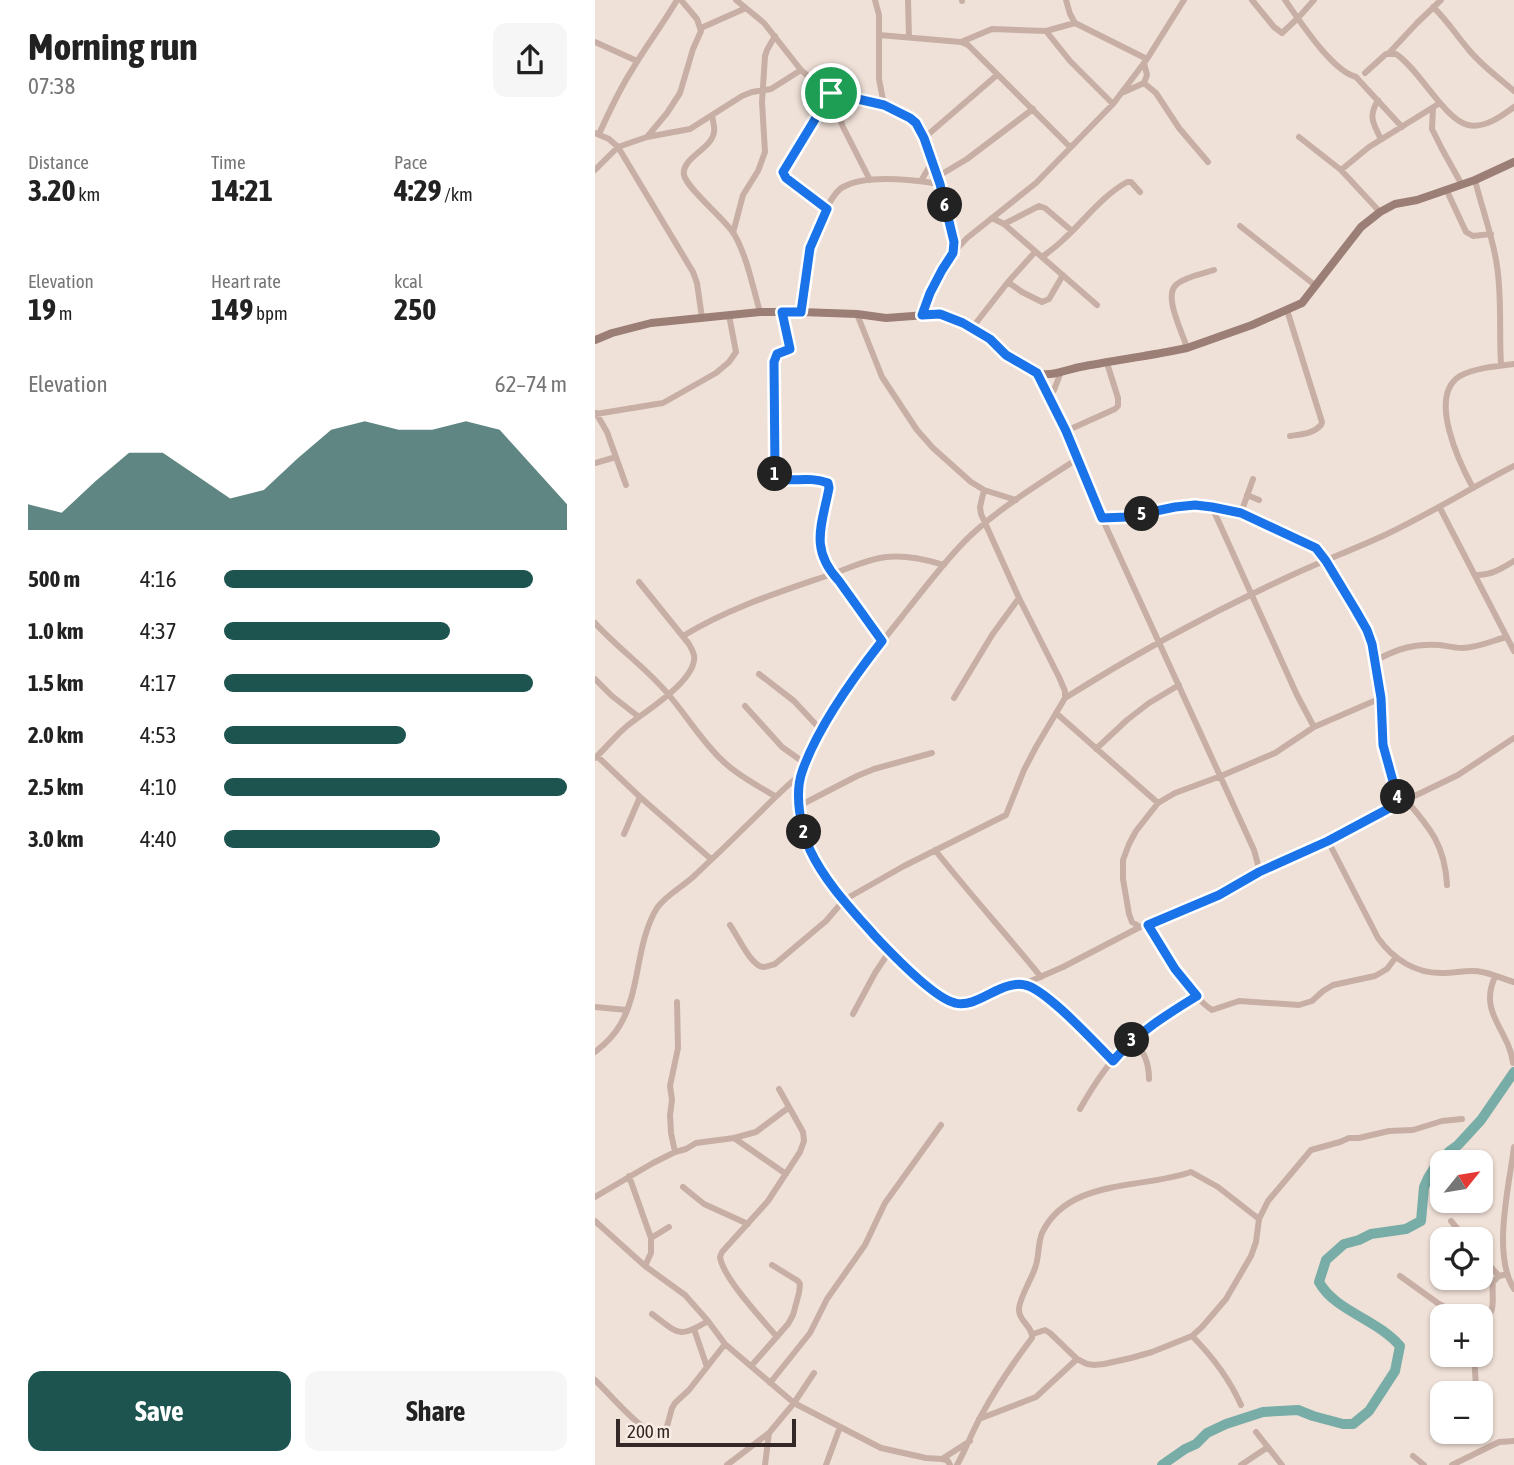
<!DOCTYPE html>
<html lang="en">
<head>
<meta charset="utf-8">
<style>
  body { margin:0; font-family:"Asap Condensed",sans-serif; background:#f6f6f6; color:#222; height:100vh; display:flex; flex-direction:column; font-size:26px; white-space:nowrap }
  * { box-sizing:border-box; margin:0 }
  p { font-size:23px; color:#767676 }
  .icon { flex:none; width:38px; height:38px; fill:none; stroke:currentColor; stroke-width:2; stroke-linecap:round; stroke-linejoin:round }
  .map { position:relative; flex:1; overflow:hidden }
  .details { display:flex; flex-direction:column; background:#fff; width:595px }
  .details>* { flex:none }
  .needle { width:46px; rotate:60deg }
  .tools { position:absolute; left:835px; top:1150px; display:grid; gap:14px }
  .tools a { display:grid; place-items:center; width:63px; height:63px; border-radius:14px; background:#fff; box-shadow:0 2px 5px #0004; font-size:35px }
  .scale { position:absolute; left:21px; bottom:18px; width:180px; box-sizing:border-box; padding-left:7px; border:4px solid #342826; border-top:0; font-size:19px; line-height:24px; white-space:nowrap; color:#342826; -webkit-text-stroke:5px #f8ece4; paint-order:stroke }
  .pin { position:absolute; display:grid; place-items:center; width:60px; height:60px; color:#fff; margin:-30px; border:4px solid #fff; border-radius:50%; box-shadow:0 2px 7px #0007 }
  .km { position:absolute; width:35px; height:35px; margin:-18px; border-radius:50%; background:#222; color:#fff; font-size:19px; line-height:35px; text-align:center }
  .round { display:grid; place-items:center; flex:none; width:74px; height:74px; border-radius:14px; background:#f6f6f6 }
  .overview { display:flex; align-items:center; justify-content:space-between; height:119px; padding:0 28px }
  h1 { font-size:38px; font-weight:700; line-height:52px }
  .metrics { display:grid; grid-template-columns:repeat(3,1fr); gap:10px; height:119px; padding:7px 28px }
  .metrics div { display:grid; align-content:center }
  .metrics b { font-size:30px; font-weight:700 }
  .metrics small { font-size:19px; font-weight:400 }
  .metrics p { font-size:19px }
  .chart { height:196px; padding:14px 28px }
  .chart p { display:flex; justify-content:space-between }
  .chart svg { width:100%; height:126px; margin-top:7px; fill:#1d544f; opacity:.7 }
  .button { display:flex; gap:14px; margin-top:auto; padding:14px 28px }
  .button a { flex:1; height:80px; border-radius:14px; background:#1d544f; color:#fff; font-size:28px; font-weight:700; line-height:80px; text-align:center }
  .button a+a { background:#f6f6f6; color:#222 }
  ul { padding:0 28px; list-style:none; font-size:23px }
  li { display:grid; grid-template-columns:112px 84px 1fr; align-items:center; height:52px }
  li i { height:18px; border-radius:9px; background:#1d544f }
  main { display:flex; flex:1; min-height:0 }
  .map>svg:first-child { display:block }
</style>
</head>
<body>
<main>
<section class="details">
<div class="overview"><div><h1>Morning run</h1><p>07:38</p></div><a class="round"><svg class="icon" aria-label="share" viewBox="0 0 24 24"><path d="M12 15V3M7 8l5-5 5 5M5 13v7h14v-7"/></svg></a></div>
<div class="metrics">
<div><p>Distance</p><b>3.20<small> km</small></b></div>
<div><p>Time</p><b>14:21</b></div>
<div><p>Pace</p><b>4:29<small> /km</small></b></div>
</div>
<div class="metrics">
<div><p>Elevation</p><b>19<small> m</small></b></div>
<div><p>Heart rate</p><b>149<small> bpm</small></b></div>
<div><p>kcal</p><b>250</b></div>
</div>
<div class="chart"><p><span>Elevation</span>62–74 m</p>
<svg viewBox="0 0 160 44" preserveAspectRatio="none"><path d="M0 44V35L10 38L20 27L30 17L40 17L50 25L60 33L70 30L80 19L90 9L100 6L110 9L120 9L130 6L140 9L150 22L160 35V44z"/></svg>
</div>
<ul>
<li><b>500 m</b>4:16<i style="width:90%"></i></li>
<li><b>1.0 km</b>4:37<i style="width:66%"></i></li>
<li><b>1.5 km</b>4:17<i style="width:90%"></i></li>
<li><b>2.0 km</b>4:53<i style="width:53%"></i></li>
<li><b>2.5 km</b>4:10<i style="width:100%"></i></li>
<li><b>3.0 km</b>4:40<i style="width:63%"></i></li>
</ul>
<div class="button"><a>Save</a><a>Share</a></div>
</section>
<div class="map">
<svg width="919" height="1465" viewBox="0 0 919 1465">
  <rect width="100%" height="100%" fill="#f0e1d8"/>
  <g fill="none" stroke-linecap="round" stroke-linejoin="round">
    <path stroke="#78ada7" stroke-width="10" d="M567,1465L590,1449L601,1444L612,1433L631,1424L668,1412L703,1410L718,1416L748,1424H758L774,1411L800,1371L805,1346C782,1319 740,1311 724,1282L731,1260L749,1244L764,1240L776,1234L811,1229L826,1221L829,1187L833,1178L843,1162L856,1150L863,1145L886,1120L919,1072"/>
    <path stroke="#c8afa5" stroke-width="6" d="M141,0L169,23L206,70L221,83L243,95L289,105L315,118L321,123L329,138L345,184L358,234V253
      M280,0L284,15V79L289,105
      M313,0L314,37
      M471,0L475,14L480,23L552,59
      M657,0L679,27L687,33L703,18L719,0
      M690,0C705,21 736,70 761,77L807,127
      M367,1V0
      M838,7C852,20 861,35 874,50C887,66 903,77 919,91
      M106,28L151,8
      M451,31L475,61L518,104
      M284,35L366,42L373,45L475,147
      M0,42L42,61
      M366,42L397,29L451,31L480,23
      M794,53L822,23L846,0
      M770,73L791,54H801C824,69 849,119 873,125C889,129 907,116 919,107
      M549,83L561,93L584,128L613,162
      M529,92L549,83L552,75L549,63
      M243,95V113L248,127L275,180
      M783,100C773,117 778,123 786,139
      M838,108L837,129L847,149L867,185
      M117,116C118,121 120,127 119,132C117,149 86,158 89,175C92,189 130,219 139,234C152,256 158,288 165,312
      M0,133L14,139L23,147L98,272L102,283L107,318
      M4,134C14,112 24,90 37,70C51,46 68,24 82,0
      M52,137L72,113L85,93L98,49L106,31L102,19L86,0
      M704,137L746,170L785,212
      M329,138L402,75
      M0,170L23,147L52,137L95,129L147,96L157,92L176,89L206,70
      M746,170L774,147L845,103
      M342,177L372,159L438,109
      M880,180C887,209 898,237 902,266C907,298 904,333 906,365
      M326,181L337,162
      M852,191L871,232L878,236L896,234
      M232,209L191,178L188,173L236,93
      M397,218L409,224L502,305
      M409,224L444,206L450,208L477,231
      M645,226L721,286
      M138,233L148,195L163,171L170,152L167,102L170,56L172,50L180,36
      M447,257C455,251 462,246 469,239C490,220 507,196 532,182H536L545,192
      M413,282L427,292L447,302L454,299L468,275
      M692,310L727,422L726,425C718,434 707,434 695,436
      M186,312L195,349L182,354L179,362L180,476L186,480L216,479L233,483L234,488L227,520L224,536L225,548L238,574L250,589L287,641
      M206,312C208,291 209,267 215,248C220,232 235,194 248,187C271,174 320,180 345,184
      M262,314L287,377L322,430L338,448L376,482L389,490L421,500
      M327,315L335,293L347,270L358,253L372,238L441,183L518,104L552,59L589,0
      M377,328L413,282L440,252
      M592,348C588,333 567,295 582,284C592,276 607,274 619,270
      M442,373L471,431L507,518L659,850L665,872
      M454,398L459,390L466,372
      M1,413L12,432L31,485
      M1,414L68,403L121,373L134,362L141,352L134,315
      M471,431L520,409L523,406V398L512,363
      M482,459C446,483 407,506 375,536C352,558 333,584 313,609C277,654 238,701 215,754C212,760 208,767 206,773C203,782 203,795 204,805C205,820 209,837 216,851C227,875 245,895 262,915C286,944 314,975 346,996C382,1019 399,977 430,985C451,990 501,1044 518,1061
      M0,463L21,457
      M878,488C865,464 832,396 865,376C880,368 902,366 919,364
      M652,495L664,500
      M617,507L702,695L719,727
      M845,508L919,651
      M646,513L658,479
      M507,518L532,517L580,507L600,505L617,507L646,513L721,548L731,561L760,609L772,630L777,644L786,698L788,745L805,803
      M880,575C895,576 906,569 919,561
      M0,623C20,645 43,662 63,683C88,708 104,740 130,763C144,776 163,786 180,796
      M88,636C135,607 188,591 240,573C257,567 273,559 291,557C311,555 329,559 349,565
      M780,661C801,649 820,643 845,645C852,646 860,648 867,648C882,648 897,641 911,637
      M164,674L199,701L226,730
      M0,679L17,696L44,717
      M359,698L397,635L424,598
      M470,698C543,652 617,612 695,576C727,561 760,549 792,534C836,513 876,488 919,466
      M786,698L719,727L680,753L626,776L580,793L563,803L541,831L534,844L528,860V879L534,914L537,922L545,927L553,925L624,895L665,872L733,841L805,803L863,775L919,738
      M150,706L187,747L211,764
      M461,713L563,803
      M501,749L532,720L554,703L584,685
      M2,756L45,797L116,859
      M0,758C11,748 20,736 32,726C49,712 103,680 99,655C98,651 96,648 94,644L44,582
      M811,800C836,829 850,846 852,885
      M204,806L262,776L279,769L337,753
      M29,834L45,797
      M733,841L783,938C798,959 821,974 848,973C861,973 875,969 887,972C898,974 908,979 919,982
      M340,850C374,893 411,934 446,977
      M135,925C142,935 156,966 168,967C172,967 176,965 180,964L231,921L249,900L309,866L411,815L429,770L441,747L470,698V691L464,677L424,598L386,514L385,507L389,490
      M553,925C567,949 594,995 617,1010L644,1001L704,1005L717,1001L728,991L738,985L780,976L792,969L801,957
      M900,977C883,1013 914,1030 918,1063
      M429,984L468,967L545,927
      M0,1007L32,1010
      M258,1014L280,973L294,952
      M538,1039C549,1052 554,1062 554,1079
      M0,1052C9,1045 19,1036 25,1025C46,990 40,944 62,908C70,896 87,887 98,877C115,861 132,845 148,829C168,810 185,791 206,774
      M485,1109C499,1084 516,1058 538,1039C557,1022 580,1010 602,996
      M139,1138L191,1174
      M919,1147C914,1187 897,1254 919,1289
      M80,1152L76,1133L75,1115L77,1100L75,1086L83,1048L82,1002
      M34,1176L56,1238V1253L50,1266
      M88,1187L109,1204L153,1224
      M0,1197L58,1163L80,1152L91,1149L101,1143L139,1138L161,1132L193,1108
      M0,1221L50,1266L90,1295L113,1321L130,1344L199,1403L286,1448L331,1458L347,1459L353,1461L355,1465
      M856,1221L871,1239
      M56,1238L74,1227
      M886,1256L904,1276
      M805,1276L844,1304L866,1316
      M57,1314C84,1334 83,1339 113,1321
      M886,1322C903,1313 896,1299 898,1282L904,1276L912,1274
      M99,1329L112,1367
      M438,1334L450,1330L455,1333L482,1359L492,1364L499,1365L509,1364L536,1358L557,1352L597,1336L607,1327L631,1299L656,1256L661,1242L664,1219L673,1201L716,1150L745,1142L754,1138H764L794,1131L818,1130L847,1121L867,1119
      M597,1336C618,1357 634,1378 646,1405
      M182,1337C167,1319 128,1278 125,1257L127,1252L173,1201L205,1152L209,1141L208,1132L184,1089
      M157,1365L193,1324L198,1315L204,1293L205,1284L203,1281L177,1265
      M0,1380C15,1394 47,1434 66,1435L71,1430L77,1408L80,1403L94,1390L130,1344
      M175,1383L215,1333L232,1299L270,1245L290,1203L346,1125
      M877,1393L881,1388L879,1354
      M841,1395L856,1391L864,1393
      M384,1419L441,1397L482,1359
      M661,1432L687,1465
      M818,1456L829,1465
      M347,1459L375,1441
      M132,1465L174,1433L199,1403L219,1373
      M170,1465L174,1433
      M231,1465L245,1427
      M362,1465C371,1449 377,1432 386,1416C401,1388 418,1363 437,1338C438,1326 424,1322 424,1310C423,1300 438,1277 441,1265C444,1255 443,1243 447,1233C473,1178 548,1189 596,1172L623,1187L664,1219
      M646,1465L673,1447
      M857,1465L904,1442L919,1441"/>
    <path stroke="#9b7e76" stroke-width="8" d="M0,340L17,333L56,323L165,312H206L262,314L291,318L345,314L367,323L387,334L411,355L442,373C457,377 470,370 485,367C515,361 546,357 577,351L592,348L657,325L707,303L766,227L785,212L800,204L822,200L880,180L919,162"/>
  </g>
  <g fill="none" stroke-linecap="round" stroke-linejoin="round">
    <defs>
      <path id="route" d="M236,93L289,105L315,118L321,123L329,138L345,184L359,242L358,253L347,270L335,293L327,315L345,314L368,323L395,339L411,355L442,373L471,431L507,518L532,517L580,507L600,505L617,507L646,513L721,548L731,561L760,609L772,630L777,644L786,698L788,745L804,803L733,841L664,872L624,895L553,925L580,969L602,996C571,1015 542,1033 518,1061C501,1044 451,989 430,985C422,983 412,986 405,989C391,995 375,1007 360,1003C339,998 294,951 279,935C256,909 230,882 215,850C206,829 199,795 207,772C222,728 258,678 287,641L244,581C214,549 227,525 234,488L233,483C214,476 199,482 182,479L180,472L179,362L182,354L195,349L187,312H206L215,248L232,209L191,178L188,172Z"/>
    </defs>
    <use href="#route" stroke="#fff" stroke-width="14"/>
    <use href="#route" stroke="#1a73e8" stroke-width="9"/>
  </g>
</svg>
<div class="tools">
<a><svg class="needle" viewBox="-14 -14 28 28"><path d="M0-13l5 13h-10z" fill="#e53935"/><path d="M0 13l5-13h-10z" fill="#767676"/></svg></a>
<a><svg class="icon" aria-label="locate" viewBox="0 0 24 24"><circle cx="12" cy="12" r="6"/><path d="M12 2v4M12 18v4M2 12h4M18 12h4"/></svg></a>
<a>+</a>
<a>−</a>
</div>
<div class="scale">200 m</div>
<div class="pin" style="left:236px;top:93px;background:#1e9e55"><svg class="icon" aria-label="arrive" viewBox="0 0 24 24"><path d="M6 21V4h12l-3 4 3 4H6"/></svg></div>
<b class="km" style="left:180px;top:474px">1</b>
<b class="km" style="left:209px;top:832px">2</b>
<b class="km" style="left:537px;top:1040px">3</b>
<b class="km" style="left:803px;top:797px">4</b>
<b class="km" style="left:547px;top:514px">5</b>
<b class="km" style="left:350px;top:205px">6</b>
</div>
</main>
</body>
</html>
